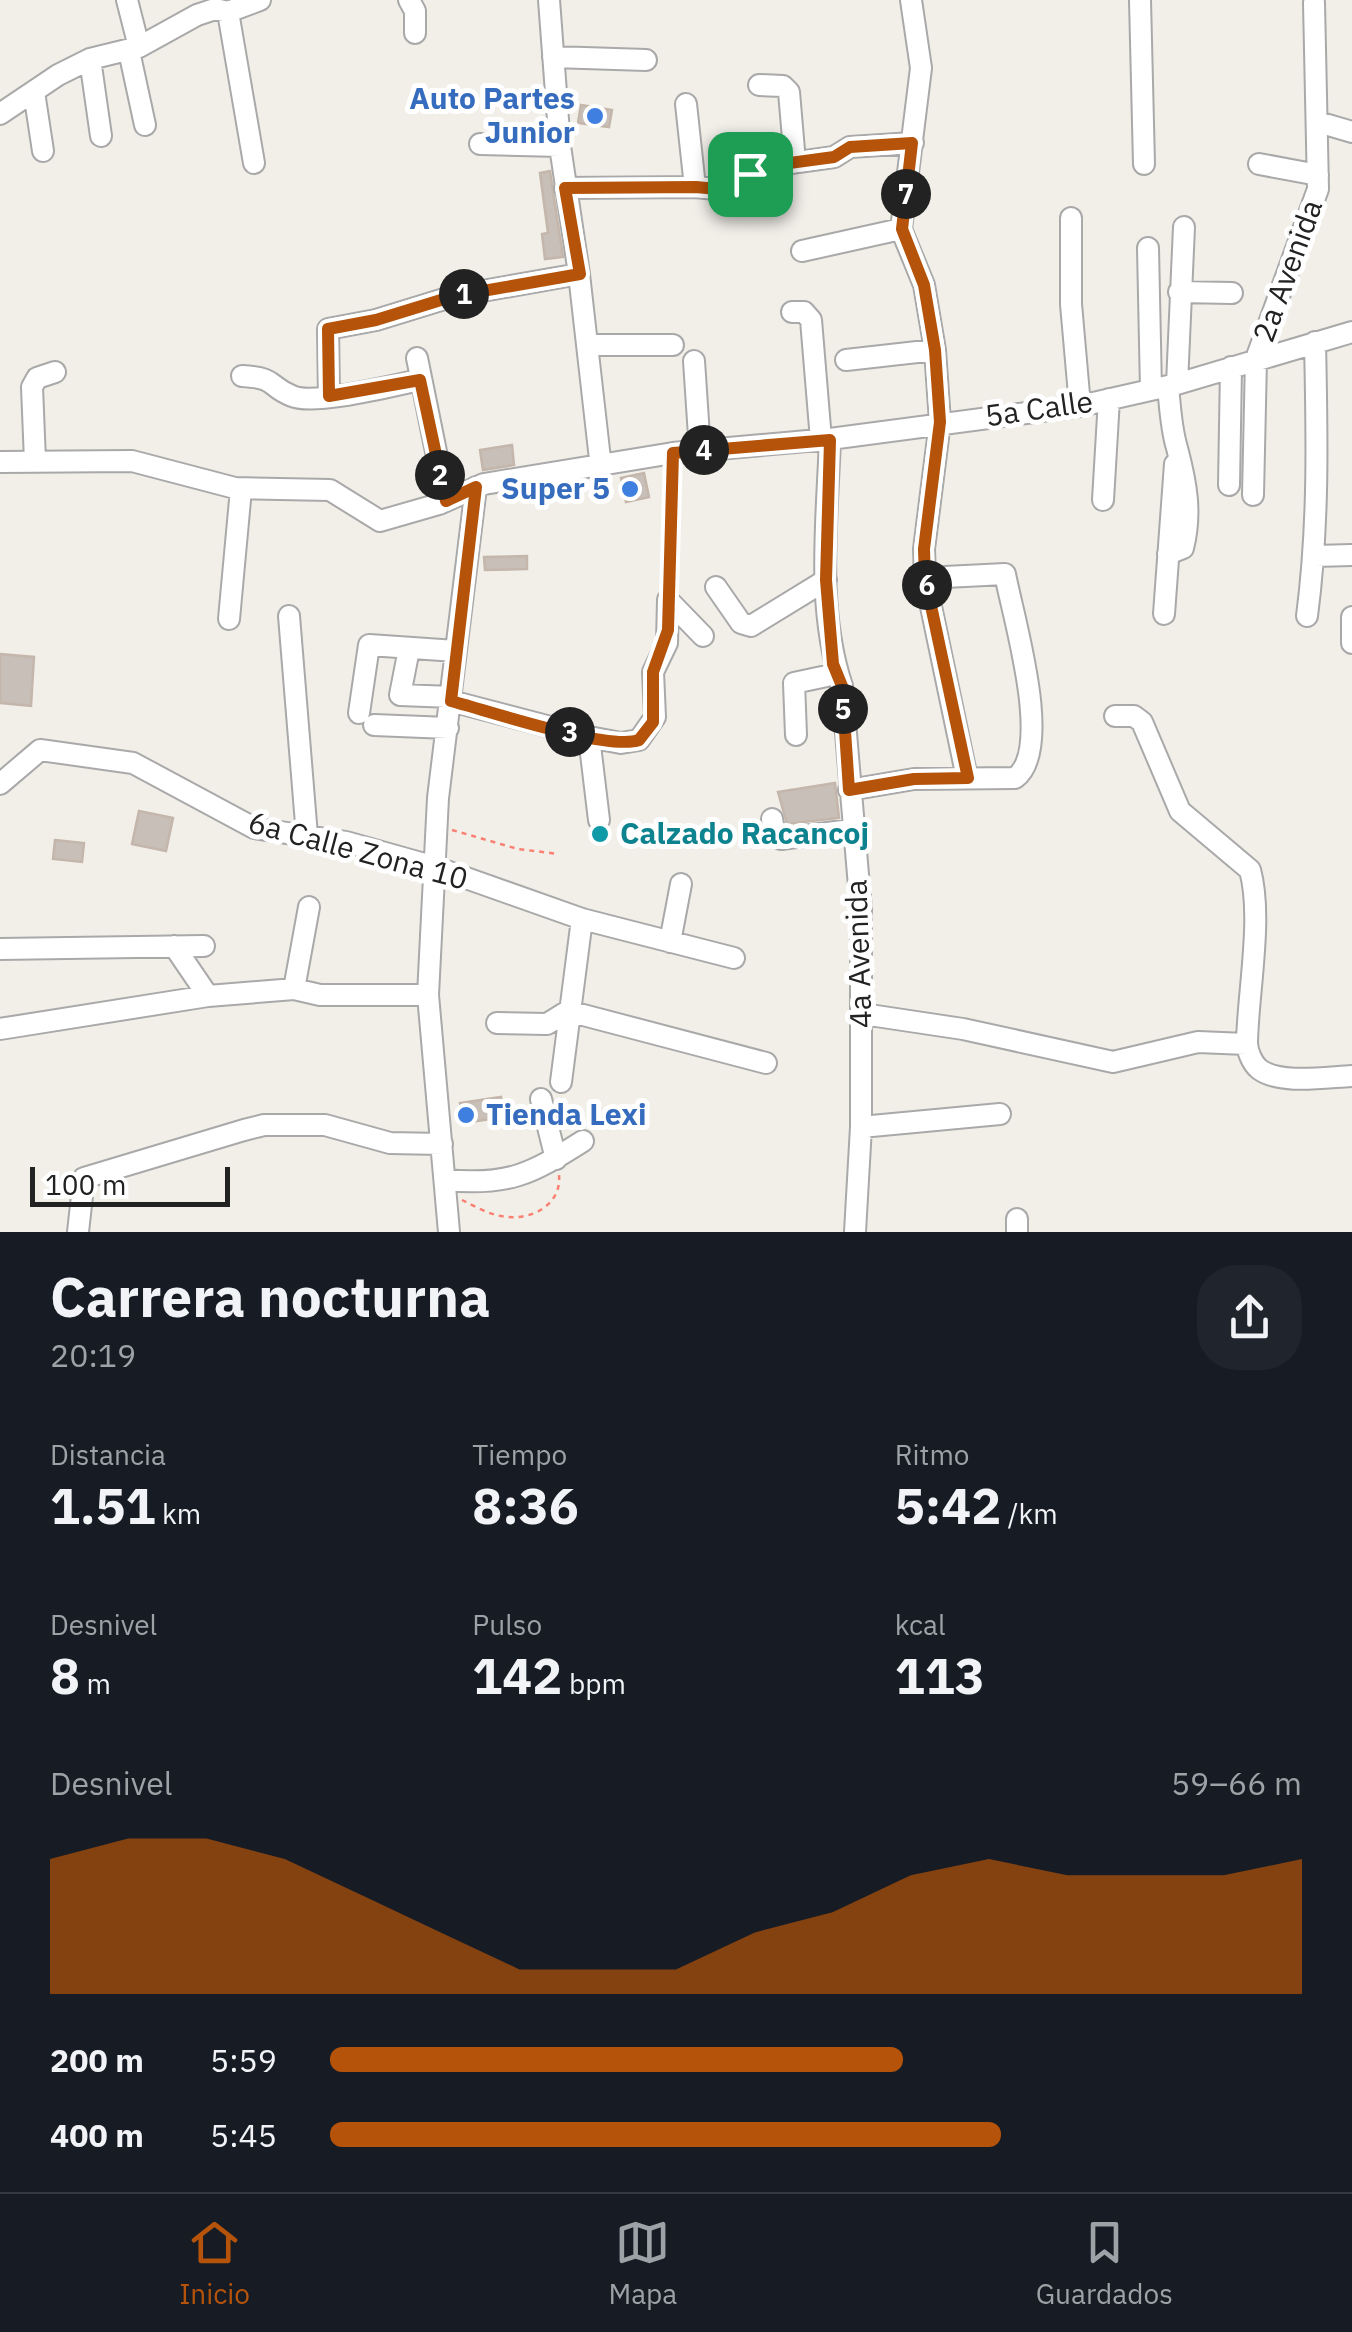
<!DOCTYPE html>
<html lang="es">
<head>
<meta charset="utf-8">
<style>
  body { margin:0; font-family:"IBM Plex Sans",sans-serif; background:#20242c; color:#f1f3f6; height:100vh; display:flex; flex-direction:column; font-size:38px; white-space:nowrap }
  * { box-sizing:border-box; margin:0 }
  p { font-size:32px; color:#9ea1a6 }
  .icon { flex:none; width:55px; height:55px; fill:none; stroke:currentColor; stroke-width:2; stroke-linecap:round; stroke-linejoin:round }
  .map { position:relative; height:1232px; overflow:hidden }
  .panel { display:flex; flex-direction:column; background:#171b24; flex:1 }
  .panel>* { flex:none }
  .scale { position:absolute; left:30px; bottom:25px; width:200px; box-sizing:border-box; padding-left:10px; border:5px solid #222; border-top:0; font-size:28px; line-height:35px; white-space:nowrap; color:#222; -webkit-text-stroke:8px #fff; paint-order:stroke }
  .pin { position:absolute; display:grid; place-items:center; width:85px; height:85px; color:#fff; margin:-42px; border-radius:20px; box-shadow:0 5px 15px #0006 }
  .km { position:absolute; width:50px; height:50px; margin:-25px; border-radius:50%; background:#222; color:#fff; font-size:28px; line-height:50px; text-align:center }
  .round { display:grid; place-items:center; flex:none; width:105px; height:105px; border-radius:40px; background:#20242c }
  .head { display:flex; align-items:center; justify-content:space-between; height:170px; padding:0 50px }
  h1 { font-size:55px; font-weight:700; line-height:75px }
  .stats { display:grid; grid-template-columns:repeat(3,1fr); gap:15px; height:170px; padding:10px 50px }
  .stats div { display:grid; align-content:center }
  .stats b { font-size:50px; font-weight:700 }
  .stats small { font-size:28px; font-weight:400 }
  .stats p { font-size:28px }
  .chart { height:280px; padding:20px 50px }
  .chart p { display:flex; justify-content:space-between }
  .chart svg { width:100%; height:180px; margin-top:10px; fill:#b45309; opacity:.7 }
  ul { padding:0 50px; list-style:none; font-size:32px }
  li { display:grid; grid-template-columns:160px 120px 1fr; align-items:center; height:75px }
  li i { height:25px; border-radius:12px; background:#b45309 }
  .dock { display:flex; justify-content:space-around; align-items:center; height:140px; border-top:2px solid #363941; background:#171b24; font-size:28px; color:#9ea1a6 }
  .dock a { display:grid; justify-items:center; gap:5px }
  .dock .active { color:#b45309 }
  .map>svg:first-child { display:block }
</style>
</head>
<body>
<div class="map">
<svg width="1352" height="1232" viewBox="0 0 1352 1232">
  <rect width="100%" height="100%" fill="#f2efe9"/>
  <path fill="#c7bfb8" stroke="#c4b6ab" stroke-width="2.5" d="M581,105L612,110L609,127L578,123Z
    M550,171L563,257L545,259L542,234L548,233L540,173Z
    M512,445L514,465L483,470L480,450Z
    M644,473L649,497L626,502L621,478Z
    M527,556V569L485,570L484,557Z
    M0,654L34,657L31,706L0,703Z
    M835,783L839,818L787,824L778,792Z
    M139,811L173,818L166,851L132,844Z
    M55,840L84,843L82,862L53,859Z
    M501,1097L504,1117L464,1123L460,1103Z"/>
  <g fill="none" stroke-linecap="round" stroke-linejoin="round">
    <defs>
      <path id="minor" d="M127,0L139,47
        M409,0L415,11V33
        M549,0L560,146L579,274L601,468
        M911,0L921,68L901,229L924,285L935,350L940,422L924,549L925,578L967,778
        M1140,0L1144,164
        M228,12L254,163
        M129,51L145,125
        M553,57L646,60
        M90,59L101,136
        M759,85L783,86L789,92L795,162
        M34,92L43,151
        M686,104L695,187
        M0,114L58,75L90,59L139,47L197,15L215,9L228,12L260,0
        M1318,122L1352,132
        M480,144L560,146
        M1259,164L1318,175
        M565,188L695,187L737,191L755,168L834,157L850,147L913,143
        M1071,218V304L1080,406
        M1148,248L1151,390
        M802,251L901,229
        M1179,292L1232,293
        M792,312H804L811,320L821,440
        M588,345H673
        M417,358L446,501
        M846,360L935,350
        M694,361L700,451
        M242,376C278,378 267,386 292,396C314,406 395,385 420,380
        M1177,384L1184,227
        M1168,386C1170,406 1171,429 1177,448C1186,482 1192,513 1183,548L1168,554
        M329,396L328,329L376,320L454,296L579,274
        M830,439C827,521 816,608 842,686L861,910V1127L855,1232
        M35,461L32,387L37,378L55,372
        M0,462L132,461L235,488L330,490L380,521L439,504L484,484L673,453L830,439L1080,406L1177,384L1352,332
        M1229,485L1231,367
        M1253,495L1256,359L1318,189L1314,3
        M1103,500L1109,399
        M1315,556L1352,555
        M716,587L741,623L751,626L826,580
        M1164,614L1175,464
        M289,616L307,836
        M1307,616C1319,524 1317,434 1315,342
        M1352,617V643
        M229,619L241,489
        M409,649L400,695L452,697
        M451,701L589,737L621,743L639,740L655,717L653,672L667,643L668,600L703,636
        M359,713L369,645L456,651
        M1115,716H1134L1142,722L1180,811L1250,870C1263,917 1248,992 1247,1042C1247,1051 1252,1063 1259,1069C1280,1085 1327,1077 1352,1076
        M374,725L448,728
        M796,735L794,683L836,674
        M589,737L599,820
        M0,784L40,750L133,763L254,828L346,842L435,867L582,919L734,958
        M849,790L914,779L1015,778C1054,750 1013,617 1005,574L925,578
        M772,819L775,835L781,839L851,830
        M670,942L681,884
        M174,946L208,996
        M0,949L204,946
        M294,989L309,907
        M863,1014L963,1029L1113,1062L1198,1042L1246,1044
        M497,1023L547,1024L568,1011L766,1063
        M0,1029L208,996L294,989L320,995H428
        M561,1082L582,919
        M541,1099L556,1159
        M861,1127L1000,1114
        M445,1180C509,1186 531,1174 583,1141
        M1017,1219V1232
        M78,1232L84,1178L244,1130L264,1125H325L390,1143L442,1144
        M449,1232L428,995L438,798L476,487"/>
    </defs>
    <use href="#minor" stroke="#a9a9a9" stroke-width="24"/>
    <path stroke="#fa8072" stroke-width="2.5" stroke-dasharray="5 5" stroke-linecap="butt" d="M669,584L673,472
      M452,830L518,849L559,854
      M462,1200C474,1206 488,1214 501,1216C529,1222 562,1206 559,1175"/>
    <use href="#minor" stroke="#fff" stroke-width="20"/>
  </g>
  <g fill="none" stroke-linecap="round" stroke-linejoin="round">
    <defs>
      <path id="route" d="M912,143L902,229L924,285L935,350L940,422L924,549L925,578L968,778L914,779L849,790L842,686L833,664L826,580L830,440L673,453L668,630L653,672V722L639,740C608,751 489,711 451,701L476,487L446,501L420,380L329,396L328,329L376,320L454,296L580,274L565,188L696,187L738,191L752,170L760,167L834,157L850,147Z"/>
    </defs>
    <use href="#route" stroke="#fff" stroke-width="20"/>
    <use href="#route" stroke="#b45309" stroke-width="12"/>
  </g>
  <g fill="#3f7fe0" stroke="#fff" stroke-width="4">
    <circle cx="595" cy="116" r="10"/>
    <circle cx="630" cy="489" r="10"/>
    <circle cx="466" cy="1115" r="10"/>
  </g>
  <circle fill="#0f9aa8" stroke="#fff" stroke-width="4" cx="600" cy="834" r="10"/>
  <g text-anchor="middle" stroke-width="10" stroke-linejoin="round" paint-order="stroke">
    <g font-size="30" font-weight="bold" fill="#366cbe" stroke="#fff" text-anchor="end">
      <text x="575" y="109">Auto Partes<tspan x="575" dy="34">Junior</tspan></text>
      <text x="610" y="499">Super 5</text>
      <text x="486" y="1125" text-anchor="start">Tienda Lexi</text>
    </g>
    <g font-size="30" fill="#222" stroke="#fff">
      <text transform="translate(1288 271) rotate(-70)" y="10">2a Avenida</text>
      <text transform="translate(1039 409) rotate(-8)" y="10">5a Calle</text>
      <text transform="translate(358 851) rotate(15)" y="10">6a Calle Zona 10</text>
      <text transform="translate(859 954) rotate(-92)" y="10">4a Avenida</text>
    </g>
    <g font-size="30" font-weight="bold" fill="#0d838f" stroke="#fff" text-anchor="start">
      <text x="620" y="844">Calzado Racancoj</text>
    </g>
  </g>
</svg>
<div class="scale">100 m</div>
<div class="pin" style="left:750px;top:174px;background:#1e9e55"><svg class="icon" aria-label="arrive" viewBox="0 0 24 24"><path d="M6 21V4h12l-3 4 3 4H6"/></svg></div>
<b class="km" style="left:464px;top:294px">1</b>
<b class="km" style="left:440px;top:475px">2</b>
<b class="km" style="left:570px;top:732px">3</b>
<b class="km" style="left:704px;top:450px">4</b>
<b class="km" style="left:843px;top:709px">5</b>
<b class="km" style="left:927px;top:585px">6</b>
<b class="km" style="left:906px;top:194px">7</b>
</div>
<section class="panel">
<div class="head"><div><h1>Carrera nocturna</h1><p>20:19</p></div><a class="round"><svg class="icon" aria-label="share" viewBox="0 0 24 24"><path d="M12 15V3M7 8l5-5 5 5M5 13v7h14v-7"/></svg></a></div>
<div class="stats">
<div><p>Distancia</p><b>1.51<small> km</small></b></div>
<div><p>Tiempo</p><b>8:36</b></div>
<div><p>Ritmo</p><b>5:42<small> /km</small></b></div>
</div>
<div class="stats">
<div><p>Desnivel</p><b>8<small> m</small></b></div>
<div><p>Pulso</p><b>142<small> bpm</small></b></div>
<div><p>kcal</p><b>113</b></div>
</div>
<div class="chart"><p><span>Desnivel</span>59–66 m</p>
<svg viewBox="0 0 160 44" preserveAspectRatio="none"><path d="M0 44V11L10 6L20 6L30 11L40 20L50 29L60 38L70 38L80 38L90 29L100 24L110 15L120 11L130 15L140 15L150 15L160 11V44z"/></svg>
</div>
<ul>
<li><b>200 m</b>5:59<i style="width:59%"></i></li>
<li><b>400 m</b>5:45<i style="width:69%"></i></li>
</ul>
</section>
<nav class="dock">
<a class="active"><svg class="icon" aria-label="home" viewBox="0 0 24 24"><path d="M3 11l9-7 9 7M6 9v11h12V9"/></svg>Inicio</a>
<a><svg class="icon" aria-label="map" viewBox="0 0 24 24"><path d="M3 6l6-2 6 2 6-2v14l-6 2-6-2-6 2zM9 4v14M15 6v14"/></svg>Mapa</a>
<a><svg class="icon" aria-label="saved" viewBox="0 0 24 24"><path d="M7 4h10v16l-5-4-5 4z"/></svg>Guardados</a>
</nav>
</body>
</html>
